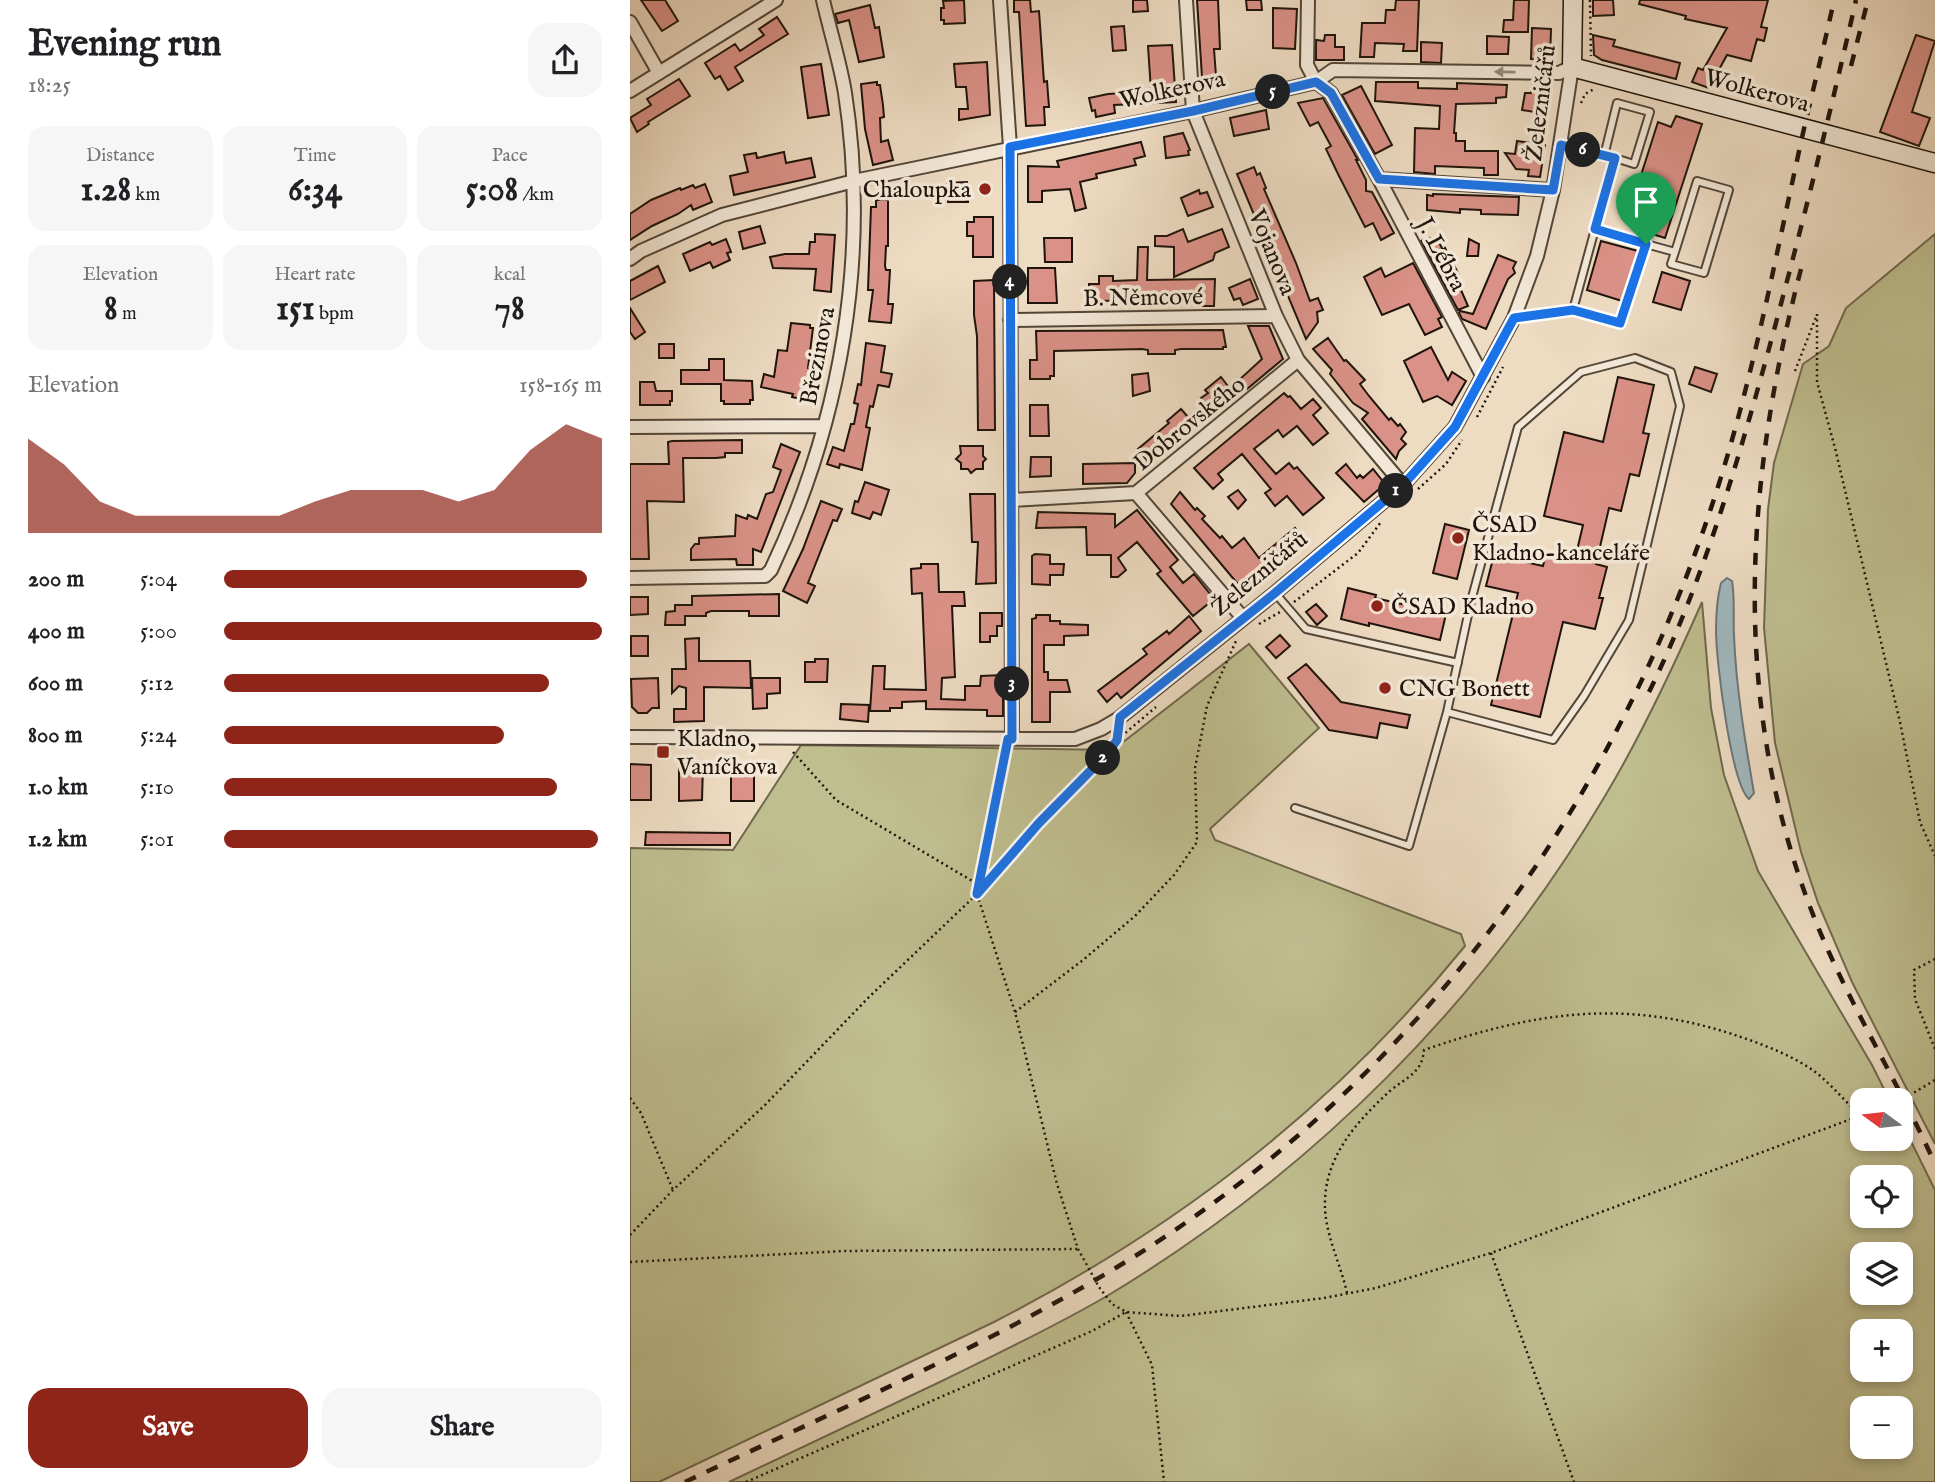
<!DOCTYPE html>
<html lang="en">
<head>
<meta charset="utf-8">
<style>
  body { margin:0; font-family:"IM FELL English",serif; background:#f6f6f6; color:#202124; height:100vh; display:flex; flex-direction:column; font-size:26px; white-space:nowrap }
  * { box-sizing:border-box; margin:0 }
  p { font-size:23px; color:#757577 }
  .icon { flex:none; width:38px; height:38px; fill:none; stroke:currentColor; stroke-width:2; stroke-linecap:round; stroke-linejoin:round }
  .map { position:relative; flex:1; overflow:hidden }
  .drawer { display:flex; flex-direction:column; background:#fff; width:630px }
  .drawer>* { flex:none }
  .needle { width:46px; rotate:285deg }
  .buttons { position:absolute; left:1220px; top:1088px; display:grid; gap:14px }
  .buttons a { display:grid; place-items:center; width:63px; height:63px; border-radius:14px; background:#fff; box-shadow:0 4px 10px #0003; font-size:35px }
  .pin { position:absolute; display:grid; place-items:center; width:60px; height:60px; color:#fff; margin:-72px -30px; border-radius:50% 50% 50% 0; rotate:-45deg; box-shadow:0 0 7px #0007 }
  .pin .icon { rotate:45deg }
  .km { position:absolute; width:35px; height:35px; margin:-18px; border-radius:50%; background:#222; color:#fff; font-size:19px; line-height:35px; text-align:center }
  .round { display:grid; place-items:center; flex:none; width:74px; height:74px; border-radius:21px; background:#f6f6f6 }
  .head { display:flex; align-items:center; justify-content:space-between; height:119px; padding:0 28px }
  h1 { font-size:38px; font-weight:800; line-height:52px }
  .figures { display:grid; grid-template-columns:repeat(3,1fr); gap:10px; height:119px; padding:7px 28px }
  .figures div { display:grid; align-content:center; border-radius:18px; background:#f6f6f6; text-align:center }
  .figures b { font-size:35px; font-weight:800 }
  .figures small { font-size:19px; font-weight:400 }
  .figures p { font-size:19px }
  .chart { height:196px; padding:14px 28px }
  .chart p { display:flex; justify-content:space-between }
  .chart svg { width:100%; height:126px; margin-top:7px; fill:#8f2418; opacity:.7 }
  .button { display:flex; gap:14px; margin-top:auto; padding:14px 28px }
  .button a { flex:1; height:80px; border-radius:21px; background:#8f2418; color:#fff; font-size:28px; font-weight:800; line-height:80px; text-align:center }
  .button a+a { background:#f6f6f6; color:#202124 }
  ul { padding:0 28px; list-style:none; font-size:23px }
  li { display:grid; grid-template-columns:112px 84px 1fr; align-items:center; height:52px }
  li i { height:18px; border-radius:9px; background:#8f2418 }
  main { display:flex; flex:1; min-height:0 }
  .map>svg:first-child { display:block }
</style>
</head>
<body>
<main>
<section class="drawer">
<div class="head"><div><h1>Evening run</h1><p>18:25</p></div><a class="round"><svg class="icon" aria-label="share" viewBox="0 0 24 24"><path d="M12 15V3M7 8l5-5 5 5M5 13v7h14v-7"/></svg></a></div>
<div class="figures">
<div><p>Distance</p><b>1.28<small> km</small></b></div>
<div><p>Time</p><b>6:34</b></div>
<div><p>Pace</p><b>5:08<small> /km</small></b></div>
</div>
<div class="figures">
<div><p>Elevation</p><b>8<small> m</small></b></div>
<div><p>Heart rate</p><b>151<small> bpm</small></b></div>
<div><p>kcal</p><b>78</b></div>
</div>
<div class="chart"><p><span>Elevation</span>158–165 m</p>
<svg viewBox="0 0 160 44" preserveAspectRatio="none"><path d="M0 44V11L10 20L20 33L30 38L40 38L50 38L60 38L70 38L80 33L90 29L100 29L110 29L120 33L130 29L140 15L150 6L160 11V44z"/></svg>
</div>
<ul>
<li><b>200 m</b>5:04<i style="width:96%"></i></li>
<li><b>400 m</b>5:00<i style="width:100%"></i></li>
<li><b>600 m</b>5:12<i style="width:86%"></i></li>
<li><b>800 m</b>5:24<i style="width:74%"></i></li>
<li><b>1.0 km</b>5:10<i style="width:88%"></i></li>
<li><b>1.2 km</b>5:01<i style="width:99%"></i></li>
</ul>
<div class="button"><a>Save</a><a>Share</a></div>
</section>
<div class="map">
<svg width="1305" height="1482" viewBox="0 0 1305 1482">
  <rect width="100%" height="100%" fill="#eddbc2"/>
  <filter id="stains"><feTurbulence type="fractalNoise" baseFrequency=".00286" numOctaves="4"/><feColorMatrix values="0 0 0 0 .2 0 0 0 0 .09 0 0 0 0 .02 0 0 0 .5 -.17"/></filter>
  <radialGradient id="worn" r=".72"><stop offset=".6" stop-color="#630" stop-opacity="0"/><stop offset="1" stop-color="#630" stop-opacity=".3"/></radialGradient>
  <path fill="#bfbe8f" stroke="#6f694d" stroke-width="2" fill-rule="evenodd" d="M1305,234V1144L1222,982L1188,903L1171,852L1145,743L1134,628L1138,509L1144,463L1173,364L1199,346L1216,308Z
    M1072,602L1081,708L1094,775L1128,871L1242,1065L1260,1101H1232V1139H1270L1271,1121L1305,1190V1482H99C171,1448 243,1414 314,1380C369,1353 424,1327 477,1296C682,1173 853,1002 975,796C1012,734 1043,668 1072,602ZM1232,1178H1270V1216H1232ZM1232,1255H1270V1293H1232ZM1232,1332H1270V1370H1232ZM1232,1409H1270V1447H1232Z
    M619,644L689,728L580,829L585,840L831,934L835,946C704,1107 549,1227 364,1322L29,1482H0V848L103,850L171,745L483,750Z"/>
  <path fill="#a0b8bf" stroke="#6c7677" stroke-width="2" d="M1097,578L1102,581C1105,599 1103,617 1104,635C1106,688 1115,741 1124,793L1119,799C1101,784 1086,659 1086,631C1086,615 1087,598 1091,583Z"/>
  <path fill="#da9187" stroke="#1f140b" stroke-width="2" d="M11,0H35L48,21L32,31Z
    M334,0L335,23L314,24V20H311V8H314L313,1Z
    M384,0H400L401,12L409,11L414,82L417,81L419,107H414L415,125L396,126L389,12H384Z
    M503,0H517L518,11L503,12Z
    M567,0H588L590,49H584L586,76L572,77Z
    M616,0H631L632,10H617Z
    M766,0H789L787,51H773L774,44L745,43L744,57H730L732,23H755L756,10H765Z
    M884,0H899L898,32H873L874,20H883Z
    M963,0H983L984,15L963,16Z
    M1010,0H1138L1131,27L1137,28L1134,41L1127,39L1121,61L1097,55L1079,88L1062,82L1068,68L1073,70L1097,28L1055,19L1056,16L1009,4Z
    M240,5L245,28L249,27L254,57L229,62L219,20L208,23L205,14Z
    M643,8L667,9L665,49L643,48Z
    M147,17L158,34L105,67L113,81L98,90L90,76L85,79L75,63L105,44L110,51L134,35L129,29Z
    M494,26L496,50L483,51L481,27Z
    M902,28L921,29L920,60L901,59Z
    M695,35H705V47H714V60H686V40L694,41Z
    M963,35L985,40L983,46L1050,63L1046,79L972,60L964,55Z
    M1286,35L1305,41L1282,112L1300,118L1289,146L1250,132Z
    M857,36L879,37L878,54H857Z
    M791,42L812,43L811,63L791,62Z
    M542,45L546,102L484,105L485,113L466,117L465,110L462,111L459,98L478,94L521,91L518,46Z
    M357,62L360,115L329,120V109H338L336,87H326L324,64Z
    M191,64L199,115L178,118L171,67Z
    M49,79L60,96L18,122L19,124L7,132L0,118L21,105L17,99Z
    M247,82V85H250L253,105L254,117L250,118L251,142L258,140L263,160L243,165L235,129L231,84Z
    M746,82H788V88L827,89V83L877,85L876,97L866,98V103L826,104L824,133H826V141H835V151H868V175H854V168L805,166V174L784,172L785,128L809,129L810,106L745,101Z
    M902,85L921,86L917,114L892,110L895,93H901Z
    M731,86L762,145L745,154L712,95Z
    M693,98L728,160H726L736,180V191L742,192L764,233L751,240L743,223L735,227L708,174L696,149L701,146L688,122L680,126L668,103Z
    M636,110L639,129L604,136L600,118Z
    M1046,116L1072,124L1035,238L1013,231L1015,225L997,219L1028,122L1041,127Z
    M553,133L560,150L558,151L559,155L536,158L534,137Z
    M887,141L915,145L910,177L898,176L899,170L886,169L875,153L885,154Z
    M511,142L515,156L504,159L506,165L466,174L467,178L450,182L456,208L445,211L440,189L412,191V202H398V166L429,167L427,161Z
    M154,152L156,163L181,158L185,177L104,195L100,176L118,172L114,155L126,153L127,158Z
    M624,167L627,175L630,173L636,188L634,189L666,263L680,301L688,298L693,310L687,312L688,322L676,339L607,174Z
    M337,182L338,202H318L317,183Z
    M75,184L82,202L63,210L61,205L48,214L22,226L0,240V214L21,200L50,188L51,190L63,185L65,188Z
    M569,190L570,194L577,192L583,207L558,216L551,198Z
    M803,194L889,197L888,215L851,214V210L830,209V213L797,210V195L803,196Z
    M246,200H258V246H256L255,266L256,270H260L258,304H263L261,323L239,321L243,290H238L241,207H246Z
    M344,217H363V257H343V236H337V222H344Z
    M130,226L135,243L113,249L109,232Z
    M553,229L558,242L592,229L599,247L585,253L583,260L544,277V247L525,246V236H537Z
    M185,234L205,235L201,292L184,290L186,269L143,268L140,257L155,254H179L180,242H185Z
    M414,238H442V262H415Z
    M796,238L807,239L813,250L815,248L829,275V280L827,281L838,306L828,310L791,241Z
    M96,239L101,252L97,253L100,260L83,268L80,262L60,271L53,254L80,242L82,245Z
    M839,239L849,244L848,256H837Z
    M971,241L1008,251L992,301L957,290Z
    M508,247H518L517,280L585,279L584,306H572V300L459,301V284H469V276H483V281L507,280Z
    M868,255L886,262L883,268L885,273L878,279L856,329L832,319L829,313L830,311L843,314Z
    M783,263L812,317L808,319L812,327L795,335L779,304L752,315L734,277L751,268L755,277Z
    M28,266L35,282L0,300V281Z
    M398,268H425L427,303H398Z
    M1032,272L1060,281L1051,310L1023,302Z
    M620,279L628,299L613,305L610,298L604,300L599,288Z
    M364,280L365,430H348L347,336L344,315V281Z
    M0,308L15,332L5,339L0,332Z
    M161,323L180,325V328H183L178,368L187,370L186,373H190L184,399H180V401L162,397L163,394L131,387L134,374L144,377L148,350L157,351Z
    M618,326H639L653,359L617,389L609,380L632,359Z
    M593,330L596,347H593V349H551L545,350V354H518V350L512,349L424,351V376H420V379H400V360H407L406,331Z
    M698,338L714,361L716,360L735,380L730,384L739,396L759,420L761,418L768,426L770,424L776,432L771,439L776,444L769,451L766,459L732,419L738,413L723,403L700,374L702,370L683,349Z
    M236,343L255,346L251,372L262,374L259,387L248,385L243,407L240,406L236,427L240,428L232,470L210,464L209,468L197,464L203,447L214,451L221,424H224L228,404L224,403L228,384L231,385Z
    M29,344H44V358H29Z
    M801,347L818,380L822,372L836,381L822,405L807,396L793,402L774,361Z
    M79,359H94V380L122,381L123,400H120V404H94V401H91V384H51V370H79Z
    M1065,367L1087,374L1081,392L1059,384Z
    M518,373L520,391L503,396L502,375Z
    M591,377L604,394L520,464L508,449L539,423L537,421L551,409L558,417L575,403L571,398L578,393L575,390Z
    M988,377L1024,385L1013,433L1019,434L1009,476L1000,474L991,511L979,508L966,564L977,567L969,598H973L965,629L933,622L910,717L861,705L888,593L856,586L864,555L913,566L916,553L945,559L953,525L914,516L934,432L973,442Z
    M10,382H24L26,391H42V401H40V405H10Z
    M654,393L658,397L660,396L671,409L683,399L691,408L683,415L698,433L683,445L667,426L653,437L648,430L624,449L646,474L659,463L664,469L667,467L694,498L673,515L657,496L645,506L635,493L641,489L612,454L588,474L593,480L583,489L564,468Z
    M400,405H418L419,436H400Z
    M112,440V453H95V457L86,458H53L54,502L17,501L19,559H0V464H39L38,442L42,441Z
    M151,444L170,452L131,552L123,549V565H107L106,559L61,560V549L65,544H69V538L105,536L106,515L117,519L118,515L127,519L136,494L143,492L151,470L143,467Z
    M330,446H353V456L356,459L353,462V469H346L341,473L338,469H331V463L326,459L331,454Z
    M401,457H421V476L400,477Z
    M505,463V473L497,483L453,484V464Z
    M716,464L727,478L730,475L733,478L743,469L755,484L734,502L706,473Z
    M235,482L259,490L251,515L243,512L240,519L222,513L225,501L228,502Z
    M608,490L616,500L608,509L598,497Z
    M550,492L565,510L567,508L575,516L572,519L590,538L592,536L602,548L614,538L629,558L665,528L677,541L644,570L640,566L612,589L541,504Z
    M340,494H365L366,583L346,584L348,542H342Z
    M191,501L212,509L207,521L203,520L178,583L185,586L177,603L153,591L173,549Z
    M507,510L548,560L540,567L553,583L564,574L584,599L563,616L527,574L531,571L507,542L488,558L496,570L488,577H481V555H457L456,527L406,528L408,512L485,514V527Z
    M815,524L839,530L827,579L803,573Z
    M405,554L420,555V564H434L433,575H420V585L402,584V556Z
    M291,564H308L309,592H334L335,606H322L325,677L312,678L311,699L335,700V686H350L351,676L373,675V716H357V710L296,709V701L272,702V708H260V711H240L243,666H255L254,689L296,690L292,593L282,594L281,569L291,568Z
    M718,588L746,595L745,598L816,614L810,640L739,623V626L711,619Z
    M149,594V616H119V611H81L76,613V616H55V625H35L36,612L45,611V605H62V596Z
    M0,597H18V614L0,615Z
    M686,604L697,616L687,625L676,612Z
    M350,613H372V626H367V636H360V642H350Z
    M406,615H420V621H430V624L458,625V635L434,636V645H414V672H418V680H437L440,692H420V722H402V619L406,618Z
    M559,616L571,631L491,698L487,693L477,702L468,691L517,654L513,649L537,631L539,634Z
    M650,635L660,646L646,658L636,647Z
    M1,636H18V656H1Z
    M69,638V661H120L121,688L74,687V721L44,722V709H56V688L49,686L42,693V669H56L55,639Z
    M185,659H198L197,682H175V662H185Z
    M676,664L711,702L780,715L777,728L750,723L747,738L699,730L658,678Z
    M28,678L29,708H22L17,713H8L2,707L1,679Z
    M122,678H150V693L137,694V708L123,709Z
    M211,704L239,705L238,722L210,719Z
    M0,764L21,765V800H0Z
    M49,765H73L72,800L49,801Z
    M101,765H124V801H101Z
    M16,832L100,833V845H15Z"/>
  <g fill="none" stroke-linecap="round" stroke-linejoin="round">
    <defs>
      <path id="lane" d="M931,145L985,158L965,229
        M974,156L987,103L1020,112L1004,164L985,158
        M1016,244L1045,252L1067,181L1099,190L1074,273L1041,264L1045,252
        M884,318L943,310L991,323L1016,244L965,229L943,310
        M645,593L676,629L828,663
        M665,808L779,846L817,712L841,601L888,427L951,372L1005,358L1041,372L1050,406L999,620L954,696L923,740L817,712"/>
      <path id="street" d="M370,0L380,147L382,739
        M556,0L563,111L646,316L668,360L773,485
        M678,0L677,65L686,82L701,93L749,179L853,377
        M0,22L29,73
        M0,91L146,0
        M749,179L923,190
        M0,259L11,251L92,215L224,181L563,111L686,82L703,70L929,73L942,67
        M380,320L646,316
        M0,427L194,426
        M506,493L613,618
        M383,500L506,493L668,360
        M0,578L135,576L141,570C211,422 240,256 215,93C210,62 200,31 193,0
        M0,737L445,739L471,729L488,719L645,593L773,485L825,427L884,318L907,256L923,190L942,67"/>
      <path id="secondary" d="M943,0L942,67L1305,163"/>
    </defs>
    <use href="#lane" stroke="#524639" stroke-width="10"/>
    <use href="#street" stroke="#524639" stroke-width="16"/>
    <use href="#secondary" stroke="#1f140b" stroke-width="21"/>
    <path stroke="#1f140b" stroke-width="2.5" stroke-dasharray="2 3.5" stroke-linecap="butt" d="M960,0L961,56
      M951,103L955,94L964,89
      M1187,314V382L1205,448L1270,722L1290,822L1305,856
      M1165,371L1186,317
      M847,417L873,367
      M788,489L816,464L832,440
      M664,602L728,553L751,522
      M629,624L650,612
      M487,740L526,707
      M376,749L347,894L385,1012L427,1184L448,1249L469,1287L482,1304L496,1312L551,1316L694,1298L746,1288L861,1253L1232,1115
      M163,752L206,800L349,885
      M1305,959L1284,970L1285,999L1305,1049
      M385,1012L453,960L505,916L544,875L567,842L565,768L577,706L606,641
      M0,1098L11,1113L43,1190
      M1270,1101L1305,1080
      M0,1235L43,1190L134,1106L239,997L347,894L409,823L477,754L486,742
      M861,1253L944,1482
      M0,1262L215,1251L448,1249
      M717,1293C711,1265 694,1232 695,1203C695,1156 728,1120 761,1090C777,1077 792,1073 794,1050C901,1013 991,998 1102,1034C1129,1043 1160,1054 1184,1071C1201,1084 1215,1101 1230,1116
      M496,1312L522,1365L534,1482
      M116,1482L462,1331L496,1312"/>
    <use href="#lane" stroke="#f3e8d7" stroke-width="6"/>
    <use href="#street" stroke="#f3e8d7" stroke-width="12"/>
    <use href="#secondary" stroke="#f3e8d7" stroke-width="18"/>
    <path stroke="#1f140b" stroke-width="4.5" stroke-dasharray="12 12" stroke-linecap="butt" d="M1221,66L1238,0
      M1171,269C1113,490 1100,713 1188,927C1222,1009 1269,1084 1305,1164
      M1019,692C1072,584 1105,471 1137,356C1169,238 1199,119 1226,0
      M55,1482C206,1410 368,1342 510,1253C788,1077 984,807 1085,496C1121,385 1143,270 1168,156C1179,104 1193,52 1204,0"/>
  </g>
  <defs><path id="oneway-solid" d="M-6-.8H1V-3.2L6.5 0L1 3.2V.8H-6Z" transform="scale(1.75)"/></defs>
  <use fill="#94897b" href="#oneway-solid" transform="translate(875 72) rotate(-179)"/>
  <g fill="none" stroke-linecap="round" stroke-linejoin="round">
    <defs>
      <path id="route" d="M686,82L701,93L749,179L923,190L931,145L985,158L965,229L1016,244L990,323L943,310L884,318L825,427L773,485L645,593L490,717L487,740L477,754L409,823L347,894L378,739H382L380,147L563,111Z"/>
    </defs>
    <use href="#route" stroke="#fff" stroke-width="14"/>
    <use href="#route" stroke="#1a73e8" stroke-width="9"/>
  </g>
  <g fill="#8f2418" stroke="#f3e8d7" stroke-width="2.5">
    <circle cx="355" cy="189" r="7"/>
    <circle cx="828" cy="538" r="7"/>
    <circle cx="747" cy="606" r="7"/>
    <circle cx="755" cy="688" r="7"/>
    <rect x="26" y="745" width="14" height="14" rx="3.5"/>
  </g>
  <g text-anchor="middle" stroke-width="7" stroke-linejoin="round" paint-order="stroke">
    <g font-size="24" fill="#1f140b" stroke="#f3e8d7">
      <text transform="translate(542 89) rotate(-12)" y="8">Wolkerova</text>
      <text transform="translate(1127 90) rotate(15)" y="8">Wolkerova</text>
      <text transform="translate(910 103) rotate(-83)" y="8">Železničářů</text>
      <text transform="translate(643 252) rotate(68)" y="8">Vojanova</text>
      <text transform="translate(812 254) rotate(62)" y="8">J. Lébra</text>
      <text transform="translate(513 297) rotate(-1)" y="8">B. Němcové</text>
      <text transform="translate(187 356) rotate(-79)" y="8">Březinova</text>
      <text transform="translate(559 423) rotate(-39)" y="8">Dobrovského</text>
      <text transform="translate(629 573) rotate(-40)" y="8">Železničářů</text>
    </g>
    <g font-size="24" fill="#1f140b" stroke="#f3e8d7" text-anchor="start">
      <text x="341" y="197" text-anchor="end">Chaloupka</text>
      <text x="842" y="532">ČSAD<tspan x="842" dy="28">Kladno-kanceláře</tspan></text>
      <text x="761" y="614">ČSAD Kladno</text>
      <text x="769" y="696">CNG Bonett</text>
      <text x="47" y="746">Kladno,<tspan x="47" dy="28">Vaníčkova</tspan></text>
    </g>
  </g>
  <rect width="100%" height="100%" filter="url(#stains)"/>
  <rect width="100%" height="100%" fill="url(#worn)"/>
</svg>
<div class="buttons">
<a><svg class="needle" viewBox="-14 -14 28 28"><path d="M0-13l5 13h-10z" fill="#e53935"/><path d="M0 13l5-13h-10z" fill="#757577"/></svg></a>
<a><svg class="icon" aria-label="locate" viewBox="0 0 24 24"><circle cx="12" cy="12" r="6"/><path d="M12 2v4M12 18v4M2 12h4M18 12h4"/></svg></a>
<a><svg class="icon" aria-label="layers" viewBox="0 0 24 24"><path d="M12 4l9 5-9 5-9-5zM3 14l9 5 9-5"/></svg></a>
<a>+</a>
<a>−</a>
</div>
<div class="pin" style="left:1016px;top:244px;background:#1e9e55"><svg class="icon" aria-label="arrive" viewBox="0 0 24 24"><path d="M6 21V4h12l-3 4 3 4H6"/></svg></div>
<b class="km" style="left:766px;top:491px">1</b>
<b class="km" style="left:473px;top:758px">2</b>
<b class="km" style="left:382px;top:684px">3</b>
<b class="km" style="left:380px;top:282px">4</b>
<b class="km" style="left:643px;top:92px">5</b>
<b class="km" style="left:953px;top:150px">6</b>
</div>
</main>
</body>
</html>
